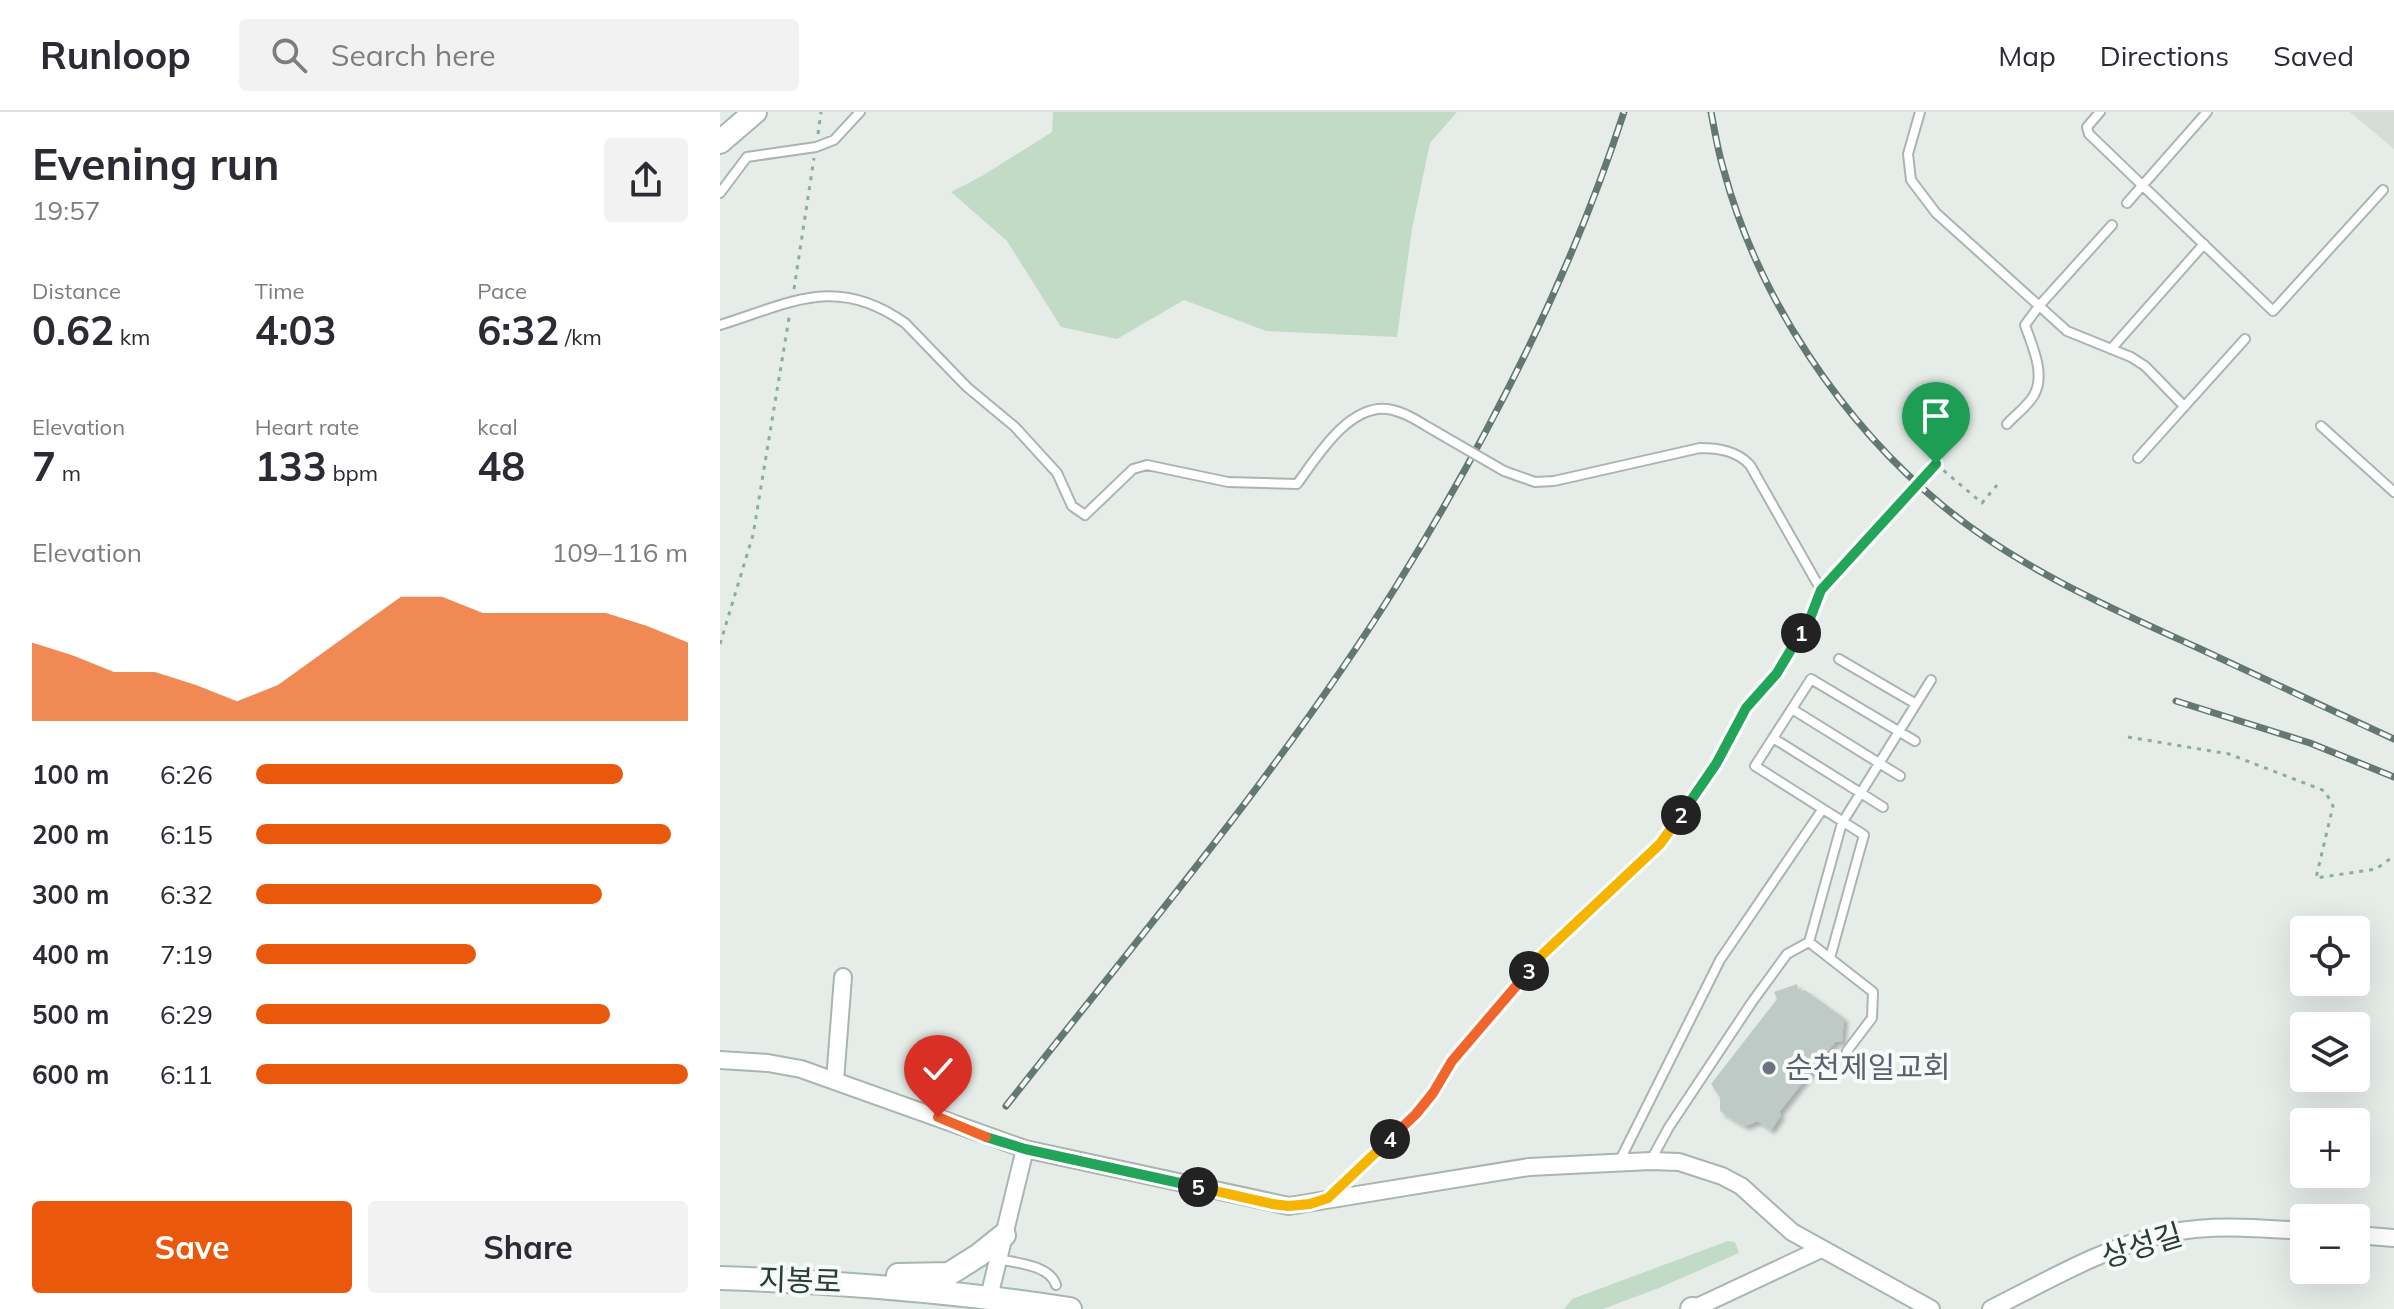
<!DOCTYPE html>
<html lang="en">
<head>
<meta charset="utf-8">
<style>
  body { margin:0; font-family:Mulish,"Noto Sans KR",sans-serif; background:#f2f2f3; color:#2b2b33; height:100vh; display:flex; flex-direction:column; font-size:30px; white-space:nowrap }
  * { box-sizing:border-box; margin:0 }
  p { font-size:26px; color:#7c7c81 }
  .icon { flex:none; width:44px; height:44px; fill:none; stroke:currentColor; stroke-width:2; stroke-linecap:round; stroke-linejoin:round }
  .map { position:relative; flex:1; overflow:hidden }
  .details { display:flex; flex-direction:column; background:#fff; width:720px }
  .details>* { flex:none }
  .buttons { position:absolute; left:1570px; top:804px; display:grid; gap:16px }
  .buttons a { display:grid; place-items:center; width:80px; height:80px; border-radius:8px; background:#fff; box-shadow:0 8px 32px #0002; font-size:40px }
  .pin { position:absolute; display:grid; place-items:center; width:68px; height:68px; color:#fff; margin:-82px -34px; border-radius:50% 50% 50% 0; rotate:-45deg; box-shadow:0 0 8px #0007 }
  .pin .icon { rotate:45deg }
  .km { position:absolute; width:40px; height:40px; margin:-20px; border-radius:50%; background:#222; color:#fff; font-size:22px; line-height:40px; text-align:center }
  .round { display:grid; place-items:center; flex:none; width:84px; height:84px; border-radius:8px; background:#f2f2f3 }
  .head { display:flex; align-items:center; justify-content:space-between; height:136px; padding:0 32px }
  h1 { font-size:44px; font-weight:700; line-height:60px }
  .figures { display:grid; grid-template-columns:repeat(3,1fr); gap:12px; height:136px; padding:8px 32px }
  .figures div { display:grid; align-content:center }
  .figures b { font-size:40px; font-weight:700 }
  .figures small { font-size:22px; font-weight:400 }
  .figures p { font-size:22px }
  .chart { height:224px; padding:16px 32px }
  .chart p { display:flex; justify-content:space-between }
  .chart svg { width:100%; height:144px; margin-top:8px; fill:#ea580c; opacity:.7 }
  .button { display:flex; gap:16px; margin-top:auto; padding:16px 32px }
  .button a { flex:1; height:92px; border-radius:8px; background:#ea580c; color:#fff; font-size:32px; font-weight:700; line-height:92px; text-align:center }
  .button a+a { background:#f2f2f3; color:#2b2b33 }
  ul { padding:0 32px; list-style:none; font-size:26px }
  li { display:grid; grid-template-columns:128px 96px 1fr; align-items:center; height:60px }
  li i { height:20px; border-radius:10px; background:#ea580c }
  header { display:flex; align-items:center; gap:48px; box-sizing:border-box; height:112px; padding:0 40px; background:#fff; border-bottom:2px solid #e1e1e2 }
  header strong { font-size:38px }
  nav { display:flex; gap:44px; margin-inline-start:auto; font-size:28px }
  .search { width:560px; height:72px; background:#f2f2f3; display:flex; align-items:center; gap:20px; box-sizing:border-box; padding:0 28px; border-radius:8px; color:#7c7c81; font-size:30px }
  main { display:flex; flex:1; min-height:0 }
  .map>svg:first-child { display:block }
</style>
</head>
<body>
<header>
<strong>Runloop</strong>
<div class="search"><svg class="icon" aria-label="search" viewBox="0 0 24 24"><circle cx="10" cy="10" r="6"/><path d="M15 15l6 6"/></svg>Search here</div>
<nav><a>Map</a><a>Directions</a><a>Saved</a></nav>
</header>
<main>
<section class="details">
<div class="head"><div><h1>Evening run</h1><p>19:57</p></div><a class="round"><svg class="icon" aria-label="share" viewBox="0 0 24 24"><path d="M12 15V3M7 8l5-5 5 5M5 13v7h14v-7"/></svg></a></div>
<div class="figures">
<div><p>Distance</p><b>0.62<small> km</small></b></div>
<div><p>Time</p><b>4:03</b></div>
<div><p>Pace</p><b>6:32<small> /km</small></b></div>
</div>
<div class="figures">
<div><p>Elevation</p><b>7<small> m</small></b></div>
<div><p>Heart rate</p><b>133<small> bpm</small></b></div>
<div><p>kcal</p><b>48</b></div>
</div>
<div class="chart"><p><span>Elevation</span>109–116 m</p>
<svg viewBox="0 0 160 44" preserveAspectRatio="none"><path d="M0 44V20L10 24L20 29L30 29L40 33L50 38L60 33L70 24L80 15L90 6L100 6L110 11L120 11L130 11L140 11L150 15L160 20V44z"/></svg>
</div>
<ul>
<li><b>100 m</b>6:26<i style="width:85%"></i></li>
<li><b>200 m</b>6:15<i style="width:96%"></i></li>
<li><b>300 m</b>6:32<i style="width:80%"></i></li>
<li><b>400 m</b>7:19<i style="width:51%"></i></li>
<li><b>500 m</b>6:29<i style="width:82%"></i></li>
<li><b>600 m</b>6:11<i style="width:100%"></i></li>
</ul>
<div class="button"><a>Save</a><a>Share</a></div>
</section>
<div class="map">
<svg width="1674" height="1197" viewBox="0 0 1674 1197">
  <defs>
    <filter id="shadow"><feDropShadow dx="4" dy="4" stdDeviation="2" flood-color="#0004"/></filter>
  </defs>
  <rect width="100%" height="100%" fill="#e6ede9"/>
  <path fill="#d4ddd8" d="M1630,0H1674V37Z"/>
  <path fill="#c2dbc7" d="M333,0H737L710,31L692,117L677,225L546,219L464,188L397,227L341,215L287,129L231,80L262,64L332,20Z
    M1008,1129L1015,1130L1019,1141L939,1176L883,1197H844L852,1187Z"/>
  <path fill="#becac5" filter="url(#shadow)" d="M1077,872L1079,880L1085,878L1124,906L1122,930H1115L1059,1000L1061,1003L1051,1018L1038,1009L1025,1014L1000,999V985L991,972L1057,887L1054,880Z"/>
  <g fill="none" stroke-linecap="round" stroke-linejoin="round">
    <defs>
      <path id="lane" d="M1200,0L1188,42L1191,68L1216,101L1347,219L1411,245L1425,254L1464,294
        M1380,0L1367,15L1369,22L1553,199L1663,78
        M0,81L27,45L96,35L114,28L140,0
        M1407,91L1487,0
        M0,213C71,191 116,162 185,211L247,275L295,315L337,361L352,394L365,403L413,357L427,353L508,370L577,372C597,345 628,293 667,297C682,299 695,307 708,315
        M1391,237L1484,132
        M1287,312C1295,303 1308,294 1314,283C1326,262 1312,234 1305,213L1319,194L1392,113
        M1601,314L1674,380
        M1418,346L1525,227
        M784,359L815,370L834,369L980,336C999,336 1017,339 1030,353L1101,478
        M1119,547L1196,592
        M1072,597L1180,664
        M1053,626L1163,695
        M1089,830L1122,711L1211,568
        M1110,846L1144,723L1035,654L1091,567L1195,629
        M931,1048L949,1015L1032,890L1067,842L1089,830L1153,880L1152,906L1127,939
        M899,1050L1000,848L1102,698
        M610,1084L696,1002L713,981L732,949L823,842L940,732L996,652L1026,596L1057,561L1091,504L1101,478L1172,401
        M278,1147C296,1151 330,1153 336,1173"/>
      <path id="street" d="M0,948L48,951L81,957L305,1037L569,1094L809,1055L931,1049L959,1050L1002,1064L1021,1074L1072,1120L1211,1197
        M115,969L123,865
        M1636,1123L1674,1126
        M269,1185L305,1037
        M973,1197L1099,1138
        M1271,1197C1327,1169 1386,1134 1448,1121C1493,1112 1538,1116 1584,1119"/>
      <path id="secondary" d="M0,30L35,0
        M178,1163L229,1162L259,1143L284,1123
        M0,1166C118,1170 233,1179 350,1197
        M972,1197H973"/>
    </defs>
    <use href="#lane" stroke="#a9b5b0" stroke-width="12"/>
    <use href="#street" stroke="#a9b5b0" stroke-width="20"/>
    <use href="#secondary" stroke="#a5b7b0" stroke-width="26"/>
    <path stroke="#8aad9f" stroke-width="3" stroke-dasharray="4 6" stroke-linecap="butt" d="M98,22L101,0
      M74,177L94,46
      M1216,352L1262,391L1277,373
      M0,532L33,423L70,200
      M1408,625L1509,642L1605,679L1613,694L1596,766L1656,757L1674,744"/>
    <use href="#lane" stroke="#fff" stroke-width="8"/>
    <use href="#street" stroke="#fff" stroke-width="16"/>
    <use href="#secondary" stroke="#fff" stroke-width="22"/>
    <defs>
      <path id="rail" d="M991,0C995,20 998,40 1004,59C1038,186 1122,311 1223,394C1297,455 1390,496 1476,535C1542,566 1608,597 1674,627
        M1456,589L1590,631L1674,665
        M286,994C420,824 562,657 677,473C769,325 850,166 904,0"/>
    </defs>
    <use href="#rail" stroke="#627871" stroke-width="7"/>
    <use href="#rail" stroke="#f6faf8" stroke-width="4" stroke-dasharray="12" stroke-linecap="butt"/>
    <defs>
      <path id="lane-bridge" d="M708,315L784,359"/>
    </defs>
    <use href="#lane-bridge" stroke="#a9b5b0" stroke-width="12" stroke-linecap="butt"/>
    <path stroke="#8aad9f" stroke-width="3" stroke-dasharray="4 6" stroke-linecap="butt" d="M1172,401L1216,352"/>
    <use href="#lane-bridge" stroke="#fff" stroke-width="8"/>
  </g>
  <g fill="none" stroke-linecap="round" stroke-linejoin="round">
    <defs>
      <path id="split-1" d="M1081,521L1091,504L1101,478L1216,352"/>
      <path id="split-2" d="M961,703L996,652L1026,596L1057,561L1081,521"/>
      <path id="split-3" d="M809,859L823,842L940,732L961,703"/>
      <path id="split-4" d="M670,1027L696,1002L713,981L732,949L809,859"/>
      <path id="split-5" d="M478,1075L552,1092L569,1094L590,1092L608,1086L670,1027"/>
      <path id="split-6" d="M266,1025L305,1037L478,1075"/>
      <path id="split-7" d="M218,1005L266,1025"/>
    </defs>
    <use href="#split-1" stroke="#fff" stroke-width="16"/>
    <use href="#split-2" stroke="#fff" stroke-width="16"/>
    <use href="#split-3" stroke="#fff" stroke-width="16"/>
    <use href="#split-4" stroke="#fff" stroke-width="16"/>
    <use href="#split-5" stroke="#fff" stroke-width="16"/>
    <use href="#split-6" stroke="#fff" stroke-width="16"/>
    <use href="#split-7" stroke="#fff" stroke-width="16"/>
    <use href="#split-1" stroke="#22a559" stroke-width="10"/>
    <use href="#split-2" stroke="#22a559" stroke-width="10"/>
    <use href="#split-3" stroke="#f5b400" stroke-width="10"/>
    <use href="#split-4" stroke="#f0652b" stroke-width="10"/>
    <use href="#split-5" stroke="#f5b400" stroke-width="10"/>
    <use href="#split-6" stroke="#22a559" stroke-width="10"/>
    <use href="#split-7" stroke="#f0652b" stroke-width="10"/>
  </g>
  <circle fill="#6b7280" stroke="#f6faf8" stroke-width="3" cx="1049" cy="956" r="8"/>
  <g text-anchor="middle" stroke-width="8" stroke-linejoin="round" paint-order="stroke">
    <g font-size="30" fill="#5b616d" stroke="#f6faf8" text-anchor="start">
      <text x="1065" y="966">순천제일교회</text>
    </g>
    <g font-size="30" fill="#273d36" stroke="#f6faf8">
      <text transform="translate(1422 1134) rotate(-17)" y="10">상성길</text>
      <text transform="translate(80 1169) rotate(2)" y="10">지봉로</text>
    </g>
  </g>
</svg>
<div class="buttons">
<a><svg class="icon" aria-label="locate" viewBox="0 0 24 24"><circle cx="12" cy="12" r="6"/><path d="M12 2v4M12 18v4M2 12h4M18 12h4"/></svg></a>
<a><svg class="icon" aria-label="layers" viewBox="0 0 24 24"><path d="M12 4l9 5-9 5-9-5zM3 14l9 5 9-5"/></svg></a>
<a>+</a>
<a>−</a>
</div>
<div class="pin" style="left:1216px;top:352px;background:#1e9e55"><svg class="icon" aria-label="arrive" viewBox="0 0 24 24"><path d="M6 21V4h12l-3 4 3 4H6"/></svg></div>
<div class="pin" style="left:218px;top:1005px;background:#d93025"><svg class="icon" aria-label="check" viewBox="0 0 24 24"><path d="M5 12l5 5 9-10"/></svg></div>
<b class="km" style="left:1081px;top:521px">1</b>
<b class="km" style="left:961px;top:703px">2</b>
<b class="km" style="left:809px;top:859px">3</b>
<b class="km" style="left:670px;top:1027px">4</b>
<b class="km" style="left:478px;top:1075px">5</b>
</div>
</main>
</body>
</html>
